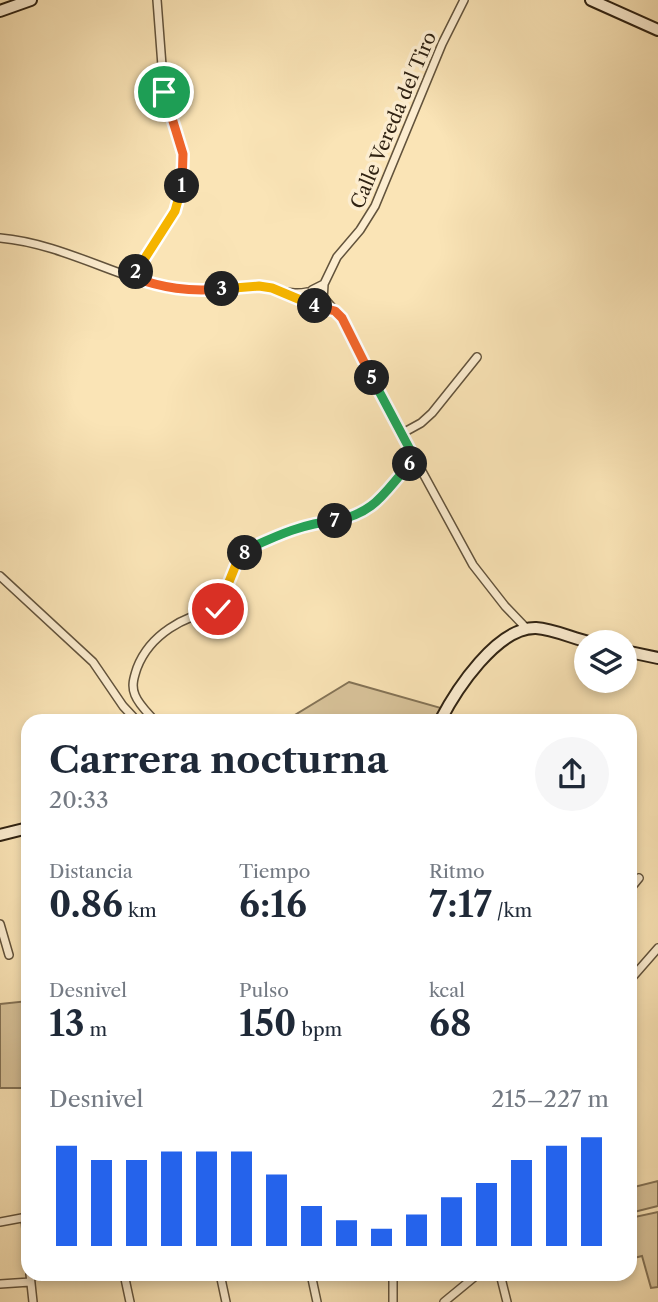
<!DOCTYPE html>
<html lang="es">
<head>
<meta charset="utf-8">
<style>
  body { margin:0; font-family:"Libre Caslon Text",serif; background:#f6f6f7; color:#1f2937; height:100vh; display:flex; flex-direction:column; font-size:26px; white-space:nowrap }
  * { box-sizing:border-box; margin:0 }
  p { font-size:23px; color:#747a83 }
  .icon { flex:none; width:38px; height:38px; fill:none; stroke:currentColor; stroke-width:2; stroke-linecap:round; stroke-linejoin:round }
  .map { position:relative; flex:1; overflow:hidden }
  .side { position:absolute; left:21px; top:714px; width:616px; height:567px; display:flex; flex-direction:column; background:#fff; border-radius:21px; box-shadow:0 4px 10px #0003 }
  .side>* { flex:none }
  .tools { position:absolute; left:574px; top:630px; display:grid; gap:14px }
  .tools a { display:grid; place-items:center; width:63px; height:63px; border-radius:50%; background:#fff; box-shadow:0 4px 10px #0003; font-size:35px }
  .pin { position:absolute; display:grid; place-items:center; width:60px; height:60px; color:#fff; margin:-30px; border:4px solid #fff; border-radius:50%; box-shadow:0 2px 7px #0007 }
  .km { position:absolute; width:35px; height:35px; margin:-18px; border-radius:50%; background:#222; color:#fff; font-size:19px; line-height:35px; text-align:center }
  .round { display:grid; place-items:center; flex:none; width:74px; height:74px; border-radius:37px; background:#f6f6f7 }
  .headline { display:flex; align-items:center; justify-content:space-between; height:119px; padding:0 28px }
  h1 { font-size:38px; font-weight:700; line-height:52px }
  .metrics { display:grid; grid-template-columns:repeat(3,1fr); gap:10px; height:119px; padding:7px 28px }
  .metrics div { display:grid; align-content:center }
  .metrics b { font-size:35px; font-weight:700 }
  .metrics small { font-size:19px; font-weight:400 }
  .metrics p { font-size:19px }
  .chart { height:196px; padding:14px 28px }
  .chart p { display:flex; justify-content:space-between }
  .chart svg { width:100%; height:126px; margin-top:7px; stroke:#2563eb; stroke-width:6 }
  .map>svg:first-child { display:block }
</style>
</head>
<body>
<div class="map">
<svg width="658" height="1302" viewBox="0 0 658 1302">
  <rect width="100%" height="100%" fill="#fae4b6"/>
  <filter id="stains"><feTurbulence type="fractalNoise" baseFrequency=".00286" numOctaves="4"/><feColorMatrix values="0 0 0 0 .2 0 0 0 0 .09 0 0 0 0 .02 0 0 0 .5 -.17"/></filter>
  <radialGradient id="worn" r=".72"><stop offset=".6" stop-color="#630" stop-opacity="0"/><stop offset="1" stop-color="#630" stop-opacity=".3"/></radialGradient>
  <path fill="#d8c39a" stroke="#847356" stroke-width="2" d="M349,682L441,708L434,721H285Z
    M28,1001V1093L26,1088H0V1004Z
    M658,1181V1206L630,1213V1188Z
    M658,1212V1287L651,1288L642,1256L630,1259V1218Z"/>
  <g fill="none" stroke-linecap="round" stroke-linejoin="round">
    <defs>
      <path id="street" d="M0,238C56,243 105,271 159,286C193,296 226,285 260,287C277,288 290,296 307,292
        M133,277L175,210L183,182V154L164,92L157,0
        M324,284L337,257L360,230L375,206L442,44L464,0
        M290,296L319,306L323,302L324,284L312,290
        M324,298L347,325L382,398L473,565L505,606L527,629
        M401,434L421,423L432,413L477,357
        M0,576L93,662L123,706L137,721
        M155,721C148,713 139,705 135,695C131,686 134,677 137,668C150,634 184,616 218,609L237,562L250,548L295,529L318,522L358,515L379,500L415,459
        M630,889L639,878
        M0,924L9,955
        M630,980L658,948
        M25,1217L28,1251
        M0,1222L27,1217
        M30,1274L33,1302
        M124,1274L130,1302
        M220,1274L226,1302
        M311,1274L317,1302
        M393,1274V1302
        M500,1274L507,1302
        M0,1284L30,1282
        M444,1302L478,1274"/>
      <path id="secondary" d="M591,0L658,30
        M0,11L31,0
        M625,651L658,658
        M440,721C456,690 497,627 536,628C553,629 572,638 589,642
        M0,835L28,828"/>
    </defs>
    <use href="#street" stroke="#62533c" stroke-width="10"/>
    <use href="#secondary" stroke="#302313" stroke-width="14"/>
    <use href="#street" stroke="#fcedd0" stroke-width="7"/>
    <use href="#secondary" stroke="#fcedd0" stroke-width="10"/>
  </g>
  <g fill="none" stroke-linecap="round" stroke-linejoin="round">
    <defs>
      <path id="split-1" d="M164,92L183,154L182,186"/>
      <path id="split-2" d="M136,272L175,211L182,186"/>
      <path id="split-3" d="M136,272L132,277C163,288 189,292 222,289"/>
      <path id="split-4" d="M222,289L259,286L272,288L315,306"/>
      <path id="split-5" d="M315,306L335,311L342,318L372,378"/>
      <path id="split-6" d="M372,378L415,459L410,464"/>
      <path id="split-7" d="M335,521C377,512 383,493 410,464"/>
      <path id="split-8" d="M245,553L250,548C278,535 305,523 335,521"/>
      <path id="split-9" d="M218,609L237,562L245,553"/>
    </defs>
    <use href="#split-1" stroke="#fff" stroke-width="14"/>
    <use href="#split-2" stroke="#fff" stroke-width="14"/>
    <use href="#split-3" stroke="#fff" stroke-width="14"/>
    <use href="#split-4" stroke="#fff" stroke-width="14"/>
    <use href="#split-5" stroke="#fff" stroke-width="14"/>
    <use href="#split-6" stroke="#fff" stroke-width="14"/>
    <use href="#split-7" stroke="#fff" stroke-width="14"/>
    <use href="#split-8" stroke="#fff" stroke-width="14"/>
    <use href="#split-9" stroke="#fff" stroke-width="14"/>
    <use href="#split-1" stroke="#f0652b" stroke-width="9"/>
    <use href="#split-2" stroke="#f5b400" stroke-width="9"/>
    <use href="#split-3" stroke="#f0652b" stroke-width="9"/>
    <use href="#split-4" stroke="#f5b400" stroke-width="9"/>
    <use href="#split-5" stroke="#f0652b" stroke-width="9"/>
    <use href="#split-6" stroke="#22a559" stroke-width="9"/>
    <use href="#split-7" stroke="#22a559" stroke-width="9"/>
    <use href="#split-8" stroke="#22a559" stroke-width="9"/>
    <use href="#split-9" stroke="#f5b400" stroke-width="9"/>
  </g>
  <g text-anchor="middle" stroke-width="7" stroke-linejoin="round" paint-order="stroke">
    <g font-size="19" fill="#302313" stroke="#fcedd0">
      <text transform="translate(393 120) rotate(-67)" y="7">Calle Vereda del Tiro</text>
    </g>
  </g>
  <rect width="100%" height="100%" filter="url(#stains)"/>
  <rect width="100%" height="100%" fill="url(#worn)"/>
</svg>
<div class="tools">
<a><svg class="icon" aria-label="layers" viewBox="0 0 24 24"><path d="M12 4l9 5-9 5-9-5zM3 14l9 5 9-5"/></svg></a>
</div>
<div class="pin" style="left:164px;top:92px;background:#1e9e55"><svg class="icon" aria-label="arrive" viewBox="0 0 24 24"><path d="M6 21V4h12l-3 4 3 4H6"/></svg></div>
<div class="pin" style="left:218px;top:609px;background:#d93025"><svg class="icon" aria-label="check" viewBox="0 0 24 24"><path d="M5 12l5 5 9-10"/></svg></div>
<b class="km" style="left:182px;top:186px">1</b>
<b class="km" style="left:136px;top:272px">2</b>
<b class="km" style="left:222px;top:289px">3</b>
<b class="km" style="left:315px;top:306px">4</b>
<b class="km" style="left:372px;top:378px">5</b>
<b class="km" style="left:410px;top:464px">6</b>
<b class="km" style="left:335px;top:521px">7</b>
<b class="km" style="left:245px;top:553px">8</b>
<section class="side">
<div class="headline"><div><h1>Carrera nocturna</h1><p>20:33</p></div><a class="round"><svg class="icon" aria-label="share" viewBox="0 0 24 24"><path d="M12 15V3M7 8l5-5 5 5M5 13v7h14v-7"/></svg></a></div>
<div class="metrics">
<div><p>Distancia</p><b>0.86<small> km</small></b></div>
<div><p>Tiempo</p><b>6:16</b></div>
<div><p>Ritmo</p><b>7:17<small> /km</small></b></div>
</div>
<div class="metrics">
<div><p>Desnivel</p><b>13<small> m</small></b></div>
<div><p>Pulso</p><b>150<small> bpm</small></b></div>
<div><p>kcal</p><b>68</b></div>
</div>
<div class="chart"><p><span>Desnivel</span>215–227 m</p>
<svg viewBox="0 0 160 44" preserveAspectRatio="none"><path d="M5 44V9M15 44V14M25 44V14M35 44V11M45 44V11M55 44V11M65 44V19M75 44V30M85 44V35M95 44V38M105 44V33M115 44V27M125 44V22M135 44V14M145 44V9M155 44V6"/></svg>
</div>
</section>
</div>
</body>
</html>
